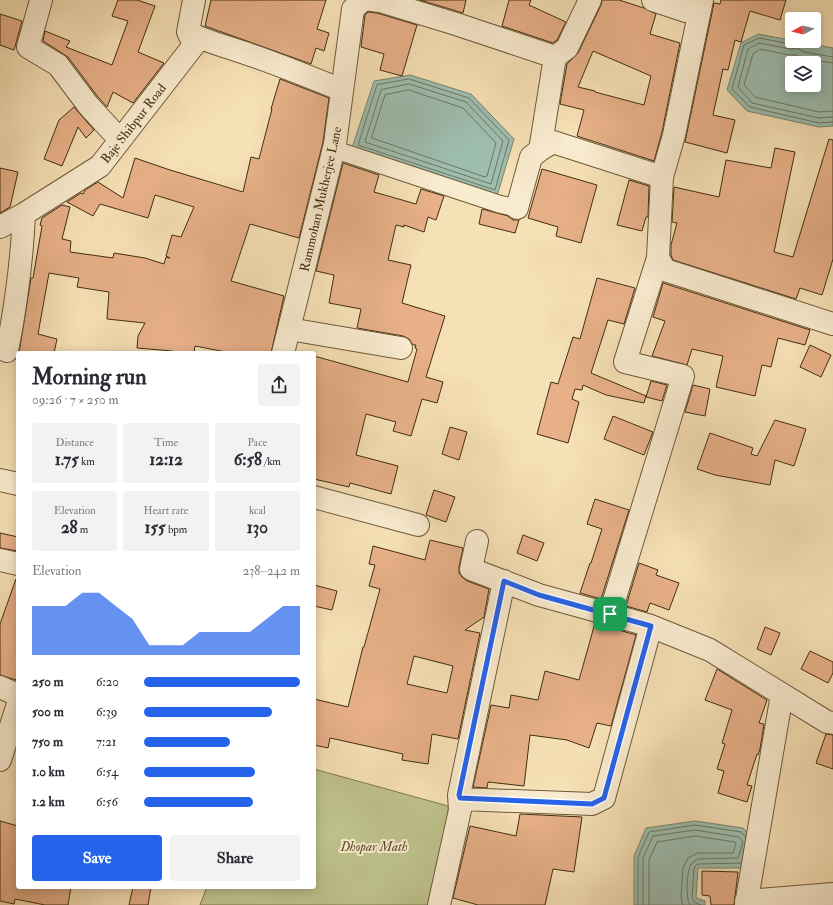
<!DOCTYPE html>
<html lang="en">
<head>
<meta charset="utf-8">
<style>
  body { margin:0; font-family:"IM FELL Double Pica",serif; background:#f2f2f3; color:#2b2b33; height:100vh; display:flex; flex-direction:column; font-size:15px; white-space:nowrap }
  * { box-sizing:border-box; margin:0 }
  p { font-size:13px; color:#7c7c81 }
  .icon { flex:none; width:22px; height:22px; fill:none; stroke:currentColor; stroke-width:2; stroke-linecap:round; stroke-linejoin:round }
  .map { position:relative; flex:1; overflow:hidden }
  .side { position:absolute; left:16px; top:351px; width:300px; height:538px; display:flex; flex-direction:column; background:#fff; border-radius:4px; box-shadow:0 2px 10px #0003 }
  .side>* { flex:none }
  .needle { width:26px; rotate:263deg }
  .controls { position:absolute; left:785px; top:12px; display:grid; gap:8px }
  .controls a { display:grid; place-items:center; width:36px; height:36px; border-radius:4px; background:#fff; box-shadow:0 2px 10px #0003; font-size:20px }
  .pin { position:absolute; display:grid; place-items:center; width:34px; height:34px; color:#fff; margin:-17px; border-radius:8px; box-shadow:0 2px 6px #0006 }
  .round { display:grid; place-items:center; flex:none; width:42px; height:42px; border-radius:4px; background:#f2f2f3 }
  .overview { display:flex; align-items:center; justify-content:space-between; height:68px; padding:0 16px }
  h1 { font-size:22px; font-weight:700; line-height:30px }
  .figures { display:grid; grid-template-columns:repeat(3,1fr); gap:6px; height:68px; padding:4px 16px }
  .figures div { display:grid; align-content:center; border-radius:4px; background:#f2f2f3; text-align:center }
  .figures b { font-size:17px; font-weight:700 }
  .figures small { font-size:11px; font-weight:400 }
  .figures p { font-size:11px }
  .chart { height:112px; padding:8px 16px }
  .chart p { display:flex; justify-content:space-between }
  .chart svg { width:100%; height:72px; margin-top:4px; fill:#2563eb; opacity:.7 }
  .action { display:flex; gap:8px; margin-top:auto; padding:8px 16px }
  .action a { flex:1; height:46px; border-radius:4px; background:#2563eb; color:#fff; font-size:16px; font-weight:700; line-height:46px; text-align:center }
  .action a+a { background:#f2f2f3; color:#2b2b33 }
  ul { padding:0 16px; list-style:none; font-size:13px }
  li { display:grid; grid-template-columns:64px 48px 1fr; align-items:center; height:30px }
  li i { height:10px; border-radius:5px; background:#2563eb }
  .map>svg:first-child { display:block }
</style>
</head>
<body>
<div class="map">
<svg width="833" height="905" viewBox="0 0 833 905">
  <rect width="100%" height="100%" fill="#f6e0b5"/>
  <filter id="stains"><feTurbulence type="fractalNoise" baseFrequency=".005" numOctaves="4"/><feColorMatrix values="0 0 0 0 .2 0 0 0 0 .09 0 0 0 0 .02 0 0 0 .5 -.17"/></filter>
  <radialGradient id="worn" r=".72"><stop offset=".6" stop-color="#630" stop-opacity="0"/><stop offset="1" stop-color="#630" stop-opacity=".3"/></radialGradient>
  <path fill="#bec28c" stroke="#80784e" d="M314,769L448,806L449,822L433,905H200L207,887H314Z"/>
  <path fill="#9dbdaf" stroke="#78846f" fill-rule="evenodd" d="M758,34L833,48V126L819,127L747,111L727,90L741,43ZM792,63H814V85H792Z
    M410,75L471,94L514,139L497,196L352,148L374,81Z
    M695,821L743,828L753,839L743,868H698L696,898L705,901V905H634V856L646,828Z"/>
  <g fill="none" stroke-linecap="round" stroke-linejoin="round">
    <path stroke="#6f7660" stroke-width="1" d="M796,41L791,44L759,38L744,45L732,89L750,107L819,123L833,122
      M833,57L804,52L797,48L790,49L759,43L748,49L738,87L752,103L819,118L833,117
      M833,63L802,58L796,55H789L760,49L753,54L744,85L755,97L819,112L833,111
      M409,79L469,98L509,140L495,190L358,145L377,85Z
      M409,84L466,102L503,141L491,184L365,142L381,90Z
      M409,90L463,108L496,143L487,176L485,177L372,138V136L385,95Z
      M638,905V857L649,832L695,825L741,832L746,837
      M643,905V858L653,836L695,830L739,837L743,842L738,858L698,859L691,864C687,871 685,898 690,905
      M649,905V860L657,842L695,836L735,842L736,844L733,853H698L688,858L683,868L681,898L683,905
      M701,905L694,902L692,898L694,869L695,866L699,864L741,863"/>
  </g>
  <path fill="#e7b088" stroke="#412e10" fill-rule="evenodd" d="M118,0H137L155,6L138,52L164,63L133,103L113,92L107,107L98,97L68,57L43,41L45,31L70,41L66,47L112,65L128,21L112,16Z
    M211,0H326L317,29L329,33L324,51L316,48L311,64L205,26Z
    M420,0H466L463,13Z
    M509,0H531L529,5L566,22L557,40L553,43L502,26Z
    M602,0H619L644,8L656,14L650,34L680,43L662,132L654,161L577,136L584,110L560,104L567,64L578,53L601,5ZM593,51L651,76L644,105L595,92V91L578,87Z
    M721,0H786L780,20L750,11L741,42L735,40L728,70L723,69L713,115L735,120L727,153L685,142L714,3L720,4Z
    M368,12L377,13L417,25L402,76L380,70L384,54L361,47L365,15Z
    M0,14L22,21L14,50L0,45Z
    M280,79L329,98L323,142L299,238L250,224L231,281L284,296L271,353H231L195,346L194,353H172V351L137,348L138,336L145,323L107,319L109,292L77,287L79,278L49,273L38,334L57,339L54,353H19L31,278H33L42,226L40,225L42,218L62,205L70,207L62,239L71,241L70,252L113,258L114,253L145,258L164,264L166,257L170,258L166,256L172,235L181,237L194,207L155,195L148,218L100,204L93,216L67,202L81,193L83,194L85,190L98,182L123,198L135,158L170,170L243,192L251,157L259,159L272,109H271Z
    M74,107L94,130L86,138L78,127L62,166L44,159L59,120Z
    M829,139L833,140V259L822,295L800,288L796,299L673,260L671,255V245L677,223L672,222L674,187L719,197L726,160L771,168L775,148L795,152L774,252L793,257Z
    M343,163L379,175L374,192L416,204L421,189L444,196L436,220L428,217L424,232L404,225V227L396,225L388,260L411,265L402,303L445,316L426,377L443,382L437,403L422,399L411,436L393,431L396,422L366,414L356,455L398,466L391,494L350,483L349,487L314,479V356L408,382L417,349L415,348L416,345H413L409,339L403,336L357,328L361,309L329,303L334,275L316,271Z
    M0,168L18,172L10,207L0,213Z
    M542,169L597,185L581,243L556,236L558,227L528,218Z
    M629,180L649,186L648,217H646L642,231L617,225Z
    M482,209L508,216L513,220H519L515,233L479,224Z
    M597,278L635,288L624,324L608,320L591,373L646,396L644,403L606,395L583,385L582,390L575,389L572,399L579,402L568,443L537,434L551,382L558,384L573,337L580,339Z
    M663,283L810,330L805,345L778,338L771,367L762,365L755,396L716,387L723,356L692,349L687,365L652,356L665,321L653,317Z
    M810,345L831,355L821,377L800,367Z
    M651,381L667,385L662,401L646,397Z
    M693,385L710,389L705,416L685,412Z
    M613,416L653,432L644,455L604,439Z
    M775,420L806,429L794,466L775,460L770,485L715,475L697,469L710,433L753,448L751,454L757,456Z
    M450,427L467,432L459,460L442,454Z
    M434,490L455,497L446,522L426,515Z
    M595,499L629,510L601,599L580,593L590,563H591L602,529L587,524Z
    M0,533L18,537V551L0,548Z
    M523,535L544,543L537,561L517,553Z
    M430,540L463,548L459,567V573L462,577L467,581L489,589L484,617L465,630L480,633L458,739L432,734L428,764L402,760L403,754L330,738L328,748L314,745V699L348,707L363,647H364L380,589L369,586L375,565L369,564L373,546L425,560ZM414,656L453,666L447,693L407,684Z
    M639,563L658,570L656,575L679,583L669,610L650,603L647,612L626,606Z
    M16,579H18V673L16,680L0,675V624Z
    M314,585L337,591L332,610L314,606Z
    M595,623L636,635L611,726L597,723L589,748L567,740L530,735L524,786L488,782L487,788L473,787L491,705L509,708L511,695L538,700L545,671L579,680Z
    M765,627L780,633L771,655L757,649Z
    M810,651L833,662V673L828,683L801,669Z
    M717,669L767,700L759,723L764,724L760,749L758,755L757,754L747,785L752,786L747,802L718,793L724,771L717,769L725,744L722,743L732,710L705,700Z
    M826,734L833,735V769L816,763Z
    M520,814L582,817L574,872L553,869L545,905H478L453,898L470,826L516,836Z
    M0,821L18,826V887H71L68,905H45L15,899L14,904L0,901Z
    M702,871L738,872L734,905H711L710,896L702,895Z
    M133,887H151L148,905H129Z"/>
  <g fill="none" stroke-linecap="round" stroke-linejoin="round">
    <defs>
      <path id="pedestrian" d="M333,149L499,204L517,208"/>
      <path id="minor" d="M41,0L28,47L58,65L88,105L120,140
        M371,0L380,1L456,24L555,57L567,48L590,0
        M653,0L686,11L702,0
        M188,32C206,42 226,46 245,53C278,64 310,77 342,90
        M540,150L555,57
        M662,177L658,258L665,270L833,324
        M517,208L531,157L540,150L553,142L662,177L674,135L702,0
        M0,227L24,214L100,166L194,45L188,32L194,0
        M289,329L401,348
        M7,351C16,305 22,260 24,214
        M283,353L335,144L353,9L363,0
        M0,480L18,484
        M314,497L418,525
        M477,541L471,569L539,595L648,625L710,650L827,722L833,723
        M0,560L18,564
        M610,614L683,376L625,362L658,258
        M0,687L18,695
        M0,760L18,704
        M460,799L592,804L604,798L651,626
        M746,901L833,894
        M439,905L460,810L459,795L504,581
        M746,905L782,694"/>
    </defs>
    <use href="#pedestrian" stroke="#6e5a39" stroke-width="19"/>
    <use href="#minor" stroke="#6e5a39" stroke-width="24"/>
    <use href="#pedestrian" stroke="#f9ebcf" stroke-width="17"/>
    <use href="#minor" stroke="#f9ebcf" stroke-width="22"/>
  </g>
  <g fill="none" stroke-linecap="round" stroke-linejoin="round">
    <defs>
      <path id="route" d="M504,581L539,595L651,626L604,798L592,804L460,798L459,795Z"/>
    </defs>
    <use href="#route" stroke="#fff" stroke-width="8"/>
    <use href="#route" stroke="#2563eb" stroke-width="5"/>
  </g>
  <g text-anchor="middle" stroke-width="4" stroke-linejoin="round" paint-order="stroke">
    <g font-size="13" fill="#412e10" stroke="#f9ebcf">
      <text transform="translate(133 123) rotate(-52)" y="5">Baje Shibpur Road</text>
      <text transform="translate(320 199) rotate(-77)" y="5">Rammohan Mukherjee Lane</text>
    </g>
    <g font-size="13" font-style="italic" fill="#5a4c29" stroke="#f9ebcf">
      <text x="374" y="851">Dhopar Math</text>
    </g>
  </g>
  <rect width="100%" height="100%" filter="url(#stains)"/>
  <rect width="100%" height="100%" fill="url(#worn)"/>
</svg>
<div class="controls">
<a><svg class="needle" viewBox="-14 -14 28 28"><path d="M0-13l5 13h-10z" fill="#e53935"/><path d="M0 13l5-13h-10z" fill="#7c7c81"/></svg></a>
<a><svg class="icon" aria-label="layers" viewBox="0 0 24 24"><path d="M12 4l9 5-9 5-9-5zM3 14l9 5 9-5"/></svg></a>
</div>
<div class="pin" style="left:610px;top:614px;background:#1e9e55"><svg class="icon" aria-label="arrive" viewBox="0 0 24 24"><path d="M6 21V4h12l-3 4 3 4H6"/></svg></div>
<section class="side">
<div class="overview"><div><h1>Morning run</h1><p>09:26 · 7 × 250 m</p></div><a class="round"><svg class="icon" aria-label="share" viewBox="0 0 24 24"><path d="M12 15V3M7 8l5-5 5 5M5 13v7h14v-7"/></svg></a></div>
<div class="figures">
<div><p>Distance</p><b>1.75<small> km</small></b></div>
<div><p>Time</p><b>12:12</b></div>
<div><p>Pace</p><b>6:58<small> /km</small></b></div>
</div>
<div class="figures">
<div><p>Elevation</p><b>28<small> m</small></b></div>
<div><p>Heart rate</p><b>155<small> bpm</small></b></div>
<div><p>kcal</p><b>130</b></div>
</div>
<div class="chart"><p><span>Elevation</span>238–242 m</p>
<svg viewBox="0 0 160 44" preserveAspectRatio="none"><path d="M0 44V14L10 14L20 14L30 6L40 6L50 14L60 22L70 38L80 38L90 38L100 30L110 30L120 30L130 30L140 22L150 14L160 14V44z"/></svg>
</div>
<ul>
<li><b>250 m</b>6:20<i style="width:100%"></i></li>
<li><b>500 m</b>6:39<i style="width:82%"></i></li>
<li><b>750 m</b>7:21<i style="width:55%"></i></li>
<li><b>1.0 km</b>6:54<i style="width:71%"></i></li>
<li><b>1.2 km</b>6:56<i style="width:70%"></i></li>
</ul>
<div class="action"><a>Save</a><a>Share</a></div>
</section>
</div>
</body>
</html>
